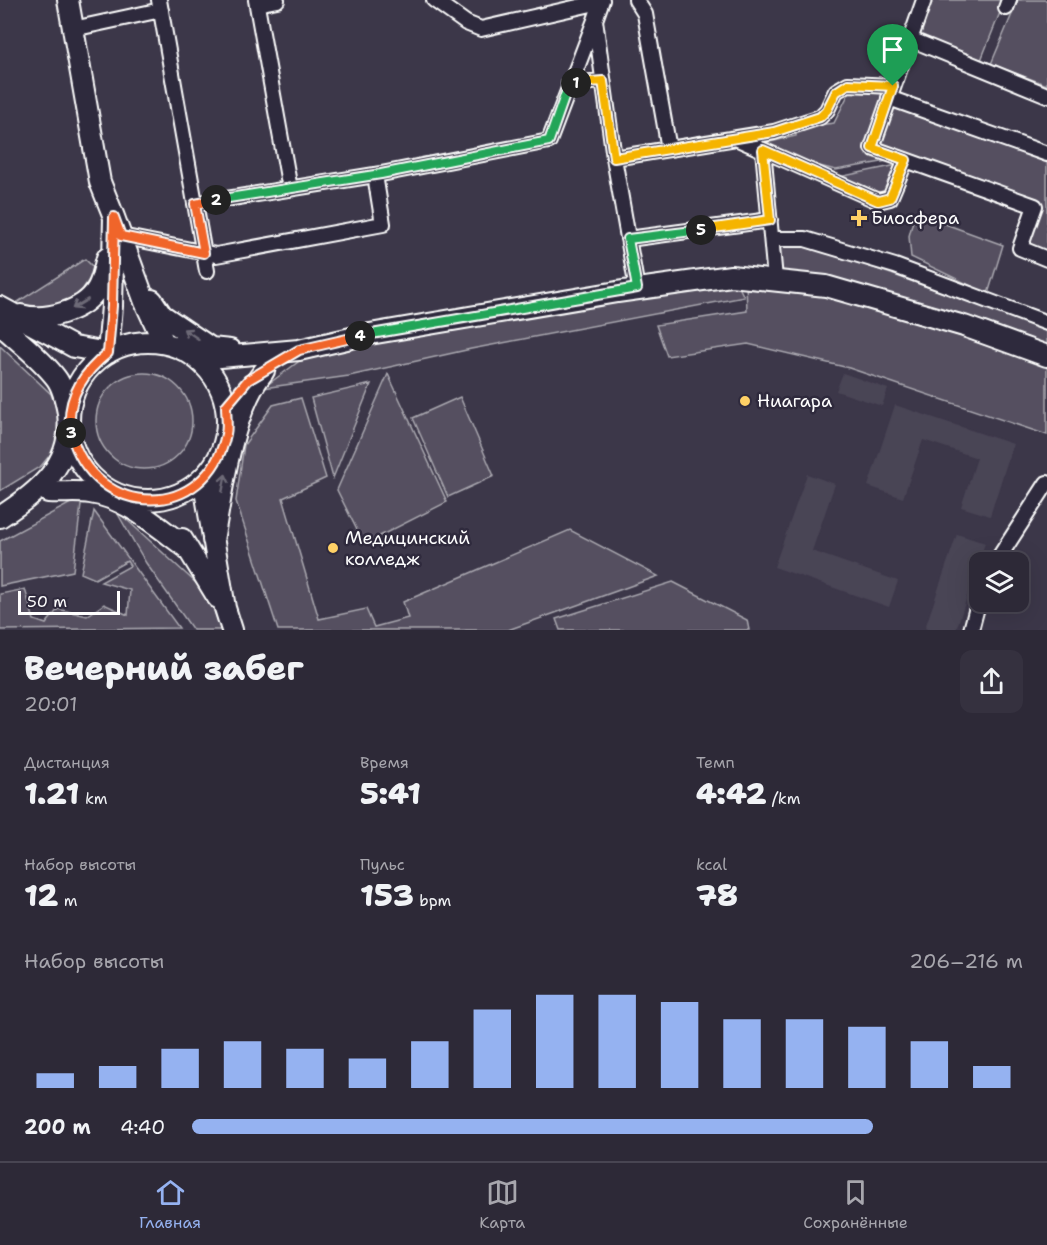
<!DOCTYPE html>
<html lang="ru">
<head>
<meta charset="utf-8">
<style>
  body { margin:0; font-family:"Shantell Sans",sans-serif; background:#35313f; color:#f1f3f6; height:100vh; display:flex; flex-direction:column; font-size:22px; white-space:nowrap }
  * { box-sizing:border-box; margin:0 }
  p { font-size:20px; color:#a7a6ad }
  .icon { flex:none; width:33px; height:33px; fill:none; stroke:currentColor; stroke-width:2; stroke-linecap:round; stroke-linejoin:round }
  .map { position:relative; height:630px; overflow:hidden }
  .details { display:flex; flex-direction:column; background:#2d2937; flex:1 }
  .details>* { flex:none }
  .buttons { position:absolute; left:969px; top:552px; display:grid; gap:12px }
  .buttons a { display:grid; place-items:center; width:60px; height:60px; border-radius:12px; background:#2d2937; box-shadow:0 6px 24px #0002,0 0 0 2px #484552; font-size:30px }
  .scale { position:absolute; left:18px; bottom:15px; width:102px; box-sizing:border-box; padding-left:6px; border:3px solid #fff; border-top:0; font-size:16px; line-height:21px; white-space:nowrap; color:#fff; -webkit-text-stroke:4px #2f2a3d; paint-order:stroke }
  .pin { position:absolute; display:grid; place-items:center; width:51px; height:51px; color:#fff; margin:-62px -26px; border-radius:50% 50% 50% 0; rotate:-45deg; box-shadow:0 0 6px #0007 }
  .pin .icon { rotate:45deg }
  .km { position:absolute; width:30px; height:30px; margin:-15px; border-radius:50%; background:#222; color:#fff; font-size:16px; line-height:30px; text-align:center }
  .round { display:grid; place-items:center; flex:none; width:63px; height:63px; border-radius:12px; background:#35313f }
  .head { display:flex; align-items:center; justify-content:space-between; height:102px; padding:0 24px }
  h1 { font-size:33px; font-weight:800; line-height:45px }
  .stats { display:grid; grid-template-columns:repeat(3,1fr); gap:9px; height:102px; padding:6px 24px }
  .stats div { display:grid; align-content:center }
  .stats b { font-size:30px; font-weight:800 }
  .stats small { font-size:16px; font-weight:400 }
  .stats p { font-size:16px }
  .chart { height:168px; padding:12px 24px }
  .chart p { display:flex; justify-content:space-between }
  .chart svg { width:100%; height:108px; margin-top:6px; stroke:#95b2f1; stroke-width:6 }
  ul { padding:0 24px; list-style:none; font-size:20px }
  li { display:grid; grid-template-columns:96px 72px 1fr; align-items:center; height:45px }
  li i { height:15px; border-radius:8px; background:#95b2f1 }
  .dock { display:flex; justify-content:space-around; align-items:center; height:84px; border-top:2px solid #484552; background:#2d2937; font-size:16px; color:#a7a6ad }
  .dock a { display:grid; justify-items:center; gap:3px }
  .dock .active { color:#95b2f1 }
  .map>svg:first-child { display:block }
</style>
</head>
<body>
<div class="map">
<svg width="1047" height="630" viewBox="0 0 1047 630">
  <rect width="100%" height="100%" fill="#3c3749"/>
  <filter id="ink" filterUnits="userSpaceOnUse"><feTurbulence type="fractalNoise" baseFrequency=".0167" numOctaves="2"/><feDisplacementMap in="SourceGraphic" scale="12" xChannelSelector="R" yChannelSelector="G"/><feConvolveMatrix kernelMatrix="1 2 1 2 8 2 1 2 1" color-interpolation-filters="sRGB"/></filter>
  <g filter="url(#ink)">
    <path fill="#494455" d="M843,373L888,389L882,406L836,391Z
      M895,405L1013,444L990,516L961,507L977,458L923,440L903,498L868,486Z
      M807,474L835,484L812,551L898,581L889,607L774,567Z
      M957,534L985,543L956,630H930L925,628Z"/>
    <path fill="#555060" stroke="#aaa8b0" stroke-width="1.5" d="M930,0H1005L981,60L916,37Z
      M1018,0H1047V85L991,64Z
      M851,89L887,90L867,151L893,160L836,170L770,154L753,146L796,136V128L834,123Z
      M891,101L1047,158V256L1023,246L1038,205L874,147Z
      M902,164L892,205L834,178Z
      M915,213L1003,245L988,294L911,257L909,236Z
      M777,242L803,243L1047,329V352L779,276Z
      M85,259L95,269C87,284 71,310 51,311C39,312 25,307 13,305Z
      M736,281L744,297L471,349L349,376L263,388L309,354Z
      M746,282L827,291L1047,366V435L849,368L748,344L667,356L656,325L747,311Z
      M0,346L51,394L62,425L58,445L41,466L0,491Z
      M96 421a48 48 0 1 1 96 0a48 48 0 1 1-96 0Z
      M388,374L447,502L364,544L337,490Z
      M371,384L333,478L311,398Z
      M460,397L494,476L448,497L413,418Z
      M301,398L326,478L283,498L319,619L366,609L374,627L408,618L403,602L570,530L658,576L508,630H278L236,501L244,445L273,405Z
      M82,497L73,571L0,586V541Z
      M115,509L208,594L221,630H193L146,563Z
      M94,511L179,628L0,630V594L25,589L34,620L46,624L58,609L87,616L104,604L128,615L130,590L101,582L130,566L127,561L95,579L81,573Z
      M673,582L747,620L749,630H560L556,619Z"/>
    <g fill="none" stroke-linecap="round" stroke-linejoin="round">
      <defs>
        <path id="street" d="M159,0L207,271
          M256,0L290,189
          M434,0L466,23L481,29L600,2
          M602,0L595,20L614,158L637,289
          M636,0L645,14L669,149
          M924,0L872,148L1035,206L1020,248L1047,259
          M257,4L277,0
          M1006,8L1009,0
          M73,29L161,10
          M910,39L1047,95
          M569,84L603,81
          M889,98L1047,154
          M738,139L878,201L890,198L906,160
          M763,150L775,279
          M614,158L774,132L820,117L827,110L836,91L848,84L893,86
          M195,204L381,174L549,141L595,20
          M121,236L216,255L383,224L375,175
          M628,239L770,220
          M772,239H805L895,266L1047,323
          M996,562L1047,483
          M971,630L980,596"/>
        <path id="secondary" d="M68,0L100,182L114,217
          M152,300L162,315L211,348L230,350
          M0,307L74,347L108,353L112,306L114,217L145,302L164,343
          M21,315C45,322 84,311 97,289C102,281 104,268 107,258
          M0,324C18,341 41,358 56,378C63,387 66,402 68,413C74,464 39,492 0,517
          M69 421a79 79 0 1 1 158 0a79 79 0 1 1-158 0Z
          M198,359L299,350L364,335L617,292L731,276L826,286L964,326L1047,356
          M203,478L225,608L232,630
          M48,492C62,493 77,491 90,493C127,498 159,528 187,548
          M182,539L218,598
          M213,540C223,488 231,412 264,371"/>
      </defs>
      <use href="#street" stroke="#fff" stroke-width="18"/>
      <use href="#secondary" stroke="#fff" stroke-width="24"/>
      <use href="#street" stroke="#2f2a3d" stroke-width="14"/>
      <use href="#secondary" stroke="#2f2a3d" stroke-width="20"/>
    </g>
    <defs><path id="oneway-shaft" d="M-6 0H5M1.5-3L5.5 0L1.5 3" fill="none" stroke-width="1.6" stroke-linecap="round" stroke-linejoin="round" transform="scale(1.5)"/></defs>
    <g stroke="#6d6a77">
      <use href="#oneway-shaft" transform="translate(80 304) rotate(149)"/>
      <use href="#oneway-shaft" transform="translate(191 334) rotate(-146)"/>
      <use href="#oneway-shaft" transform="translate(224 483) rotate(-79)"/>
    </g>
  </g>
  <g fill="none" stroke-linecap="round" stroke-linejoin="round" filter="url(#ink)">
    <defs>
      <path id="split-1" d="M576,83L603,81L614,158L774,132L820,117L827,110L836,92L848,84L893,86"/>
      <path id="split-2" d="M216,200L381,174L549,141L569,84L576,83"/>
      <path id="split-3" d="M71,433C65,399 83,373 108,353L112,306L114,217L121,236L204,253L195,204L216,200"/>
      <path id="split-4" d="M71,433C95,522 208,521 226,434C228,426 226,415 226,406L248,380L299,350L360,336"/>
      <path id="split-5" d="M360,336L637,288L628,239L701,230"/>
      <path id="split-6" d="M701,230L770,220L763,150L878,201L890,198L906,160L872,148L893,86"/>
    </defs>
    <use href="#split-1" stroke="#fff" stroke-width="12"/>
    <use href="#split-2" stroke="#fff" stroke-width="12"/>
    <use href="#split-3" stroke="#fff" stroke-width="12"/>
    <use href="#split-4" stroke="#fff" stroke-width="12"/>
    <use href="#split-5" stroke="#fff" stroke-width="12"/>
    <use href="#split-6" stroke="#fff" stroke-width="12"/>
    <use href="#split-1" stroke="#f5b400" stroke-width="8"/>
    <use href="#split-2" stroke="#22a559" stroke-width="8"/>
    <use href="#split-3" stroke="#f0652b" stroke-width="8"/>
    <use href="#split-4" stroke="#f0652b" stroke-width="8"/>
    <use href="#split-5" stroke="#22a559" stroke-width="8"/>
    <use href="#split-6" stroke="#f5b400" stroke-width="8"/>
  </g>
  <g fill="#ffd166" stroke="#2f2a3d" stroke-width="2">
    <path d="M856 209h6v6h6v6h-6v6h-6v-6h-6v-6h6z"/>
    <circle cx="745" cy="401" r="6"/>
    <circle cx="333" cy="548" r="6"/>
  </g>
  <g text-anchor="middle" stroke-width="5" stroke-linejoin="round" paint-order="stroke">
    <g font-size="18" fill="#fff" stroke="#2f2a3d" text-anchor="start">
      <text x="871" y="224">Биосфера</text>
      <text x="757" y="407">Ниагара</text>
      <text x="345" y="544">Медицинский<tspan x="345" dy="21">колледж</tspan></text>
    </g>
  </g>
</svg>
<div class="buttons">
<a><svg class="icon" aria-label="layers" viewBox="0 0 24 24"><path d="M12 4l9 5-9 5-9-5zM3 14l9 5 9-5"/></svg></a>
</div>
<div class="scale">50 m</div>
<div class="pin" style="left:893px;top:86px;background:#1e9e55"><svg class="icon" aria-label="arrive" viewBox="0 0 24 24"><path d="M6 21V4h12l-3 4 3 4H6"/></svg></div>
<b class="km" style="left:576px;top:83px">1</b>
<b class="km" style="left:216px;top:200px">2</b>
<b class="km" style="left:71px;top:433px">3</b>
<b class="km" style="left:360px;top:336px">4</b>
<b class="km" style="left:701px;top:230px">5</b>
</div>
<section class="details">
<div class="head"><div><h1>Вечерний забег</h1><p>20:01</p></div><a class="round"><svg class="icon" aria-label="share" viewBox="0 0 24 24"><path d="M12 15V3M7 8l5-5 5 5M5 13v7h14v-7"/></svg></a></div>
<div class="stats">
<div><p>Дистанция</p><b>1.21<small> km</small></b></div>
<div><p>Время</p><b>5:41</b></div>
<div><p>Темп</p><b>4:42<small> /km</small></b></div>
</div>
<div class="stats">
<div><p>Набор высоты</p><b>12<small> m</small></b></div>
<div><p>Пульс</p><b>153<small> bpm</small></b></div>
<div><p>kcal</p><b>78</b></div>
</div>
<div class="chart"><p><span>Набор высоты</span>206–216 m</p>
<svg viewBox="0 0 160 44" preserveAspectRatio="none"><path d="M5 44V38M15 44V35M25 44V28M35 44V25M45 44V28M55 44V32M65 44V25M75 44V12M85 44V6M95 44V6M105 44V9M115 44V16M125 44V16M135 44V19M145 44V25M155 44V35"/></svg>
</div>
<ul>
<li><b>200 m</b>4:40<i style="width:82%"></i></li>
</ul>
</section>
<nav class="dock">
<a class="active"><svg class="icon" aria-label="home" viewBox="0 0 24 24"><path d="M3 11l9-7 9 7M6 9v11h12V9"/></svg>Главная</a>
<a><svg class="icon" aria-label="map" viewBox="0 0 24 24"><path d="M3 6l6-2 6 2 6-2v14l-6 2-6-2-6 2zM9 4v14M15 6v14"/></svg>Карта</a>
<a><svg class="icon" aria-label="saved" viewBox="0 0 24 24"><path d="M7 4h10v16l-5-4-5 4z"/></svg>Сохранённые</a>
</nav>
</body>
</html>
